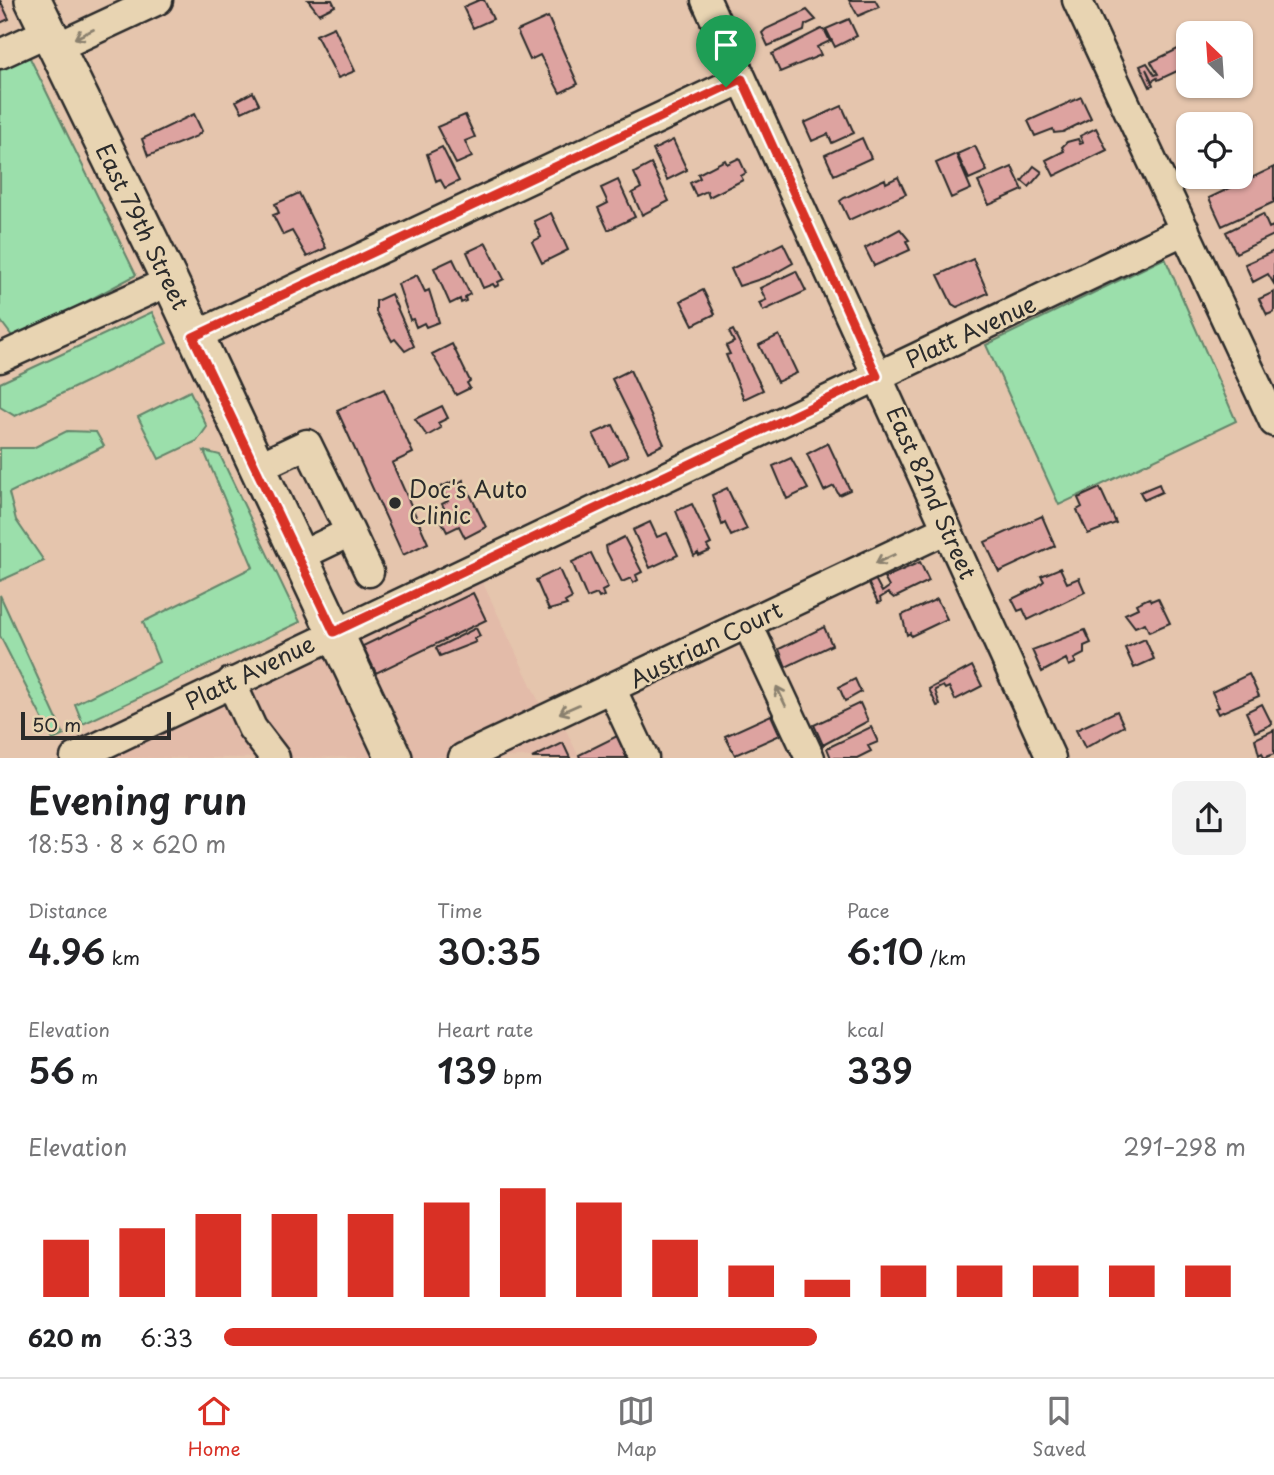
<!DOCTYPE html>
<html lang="en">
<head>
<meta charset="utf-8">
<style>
  body { margin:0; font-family:"Playpen Sans",sans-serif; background:#f2f2f2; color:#202124; height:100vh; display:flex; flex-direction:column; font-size:26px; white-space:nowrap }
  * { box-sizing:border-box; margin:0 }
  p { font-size:23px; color:#757577 }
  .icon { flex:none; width:38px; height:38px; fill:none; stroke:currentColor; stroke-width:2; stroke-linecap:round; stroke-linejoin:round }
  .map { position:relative; height:758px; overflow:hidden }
  .sheet { display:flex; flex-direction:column; background:#fff; flex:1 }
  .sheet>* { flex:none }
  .needle { width:46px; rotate:335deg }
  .controls { position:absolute; left:1176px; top:21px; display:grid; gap:14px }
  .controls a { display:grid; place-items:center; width:77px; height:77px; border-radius:14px; background:#fff; box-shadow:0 2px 5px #0004; font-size:35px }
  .scale { position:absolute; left:21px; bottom:18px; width:150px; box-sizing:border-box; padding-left:7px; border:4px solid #2b2b2b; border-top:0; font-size:19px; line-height:24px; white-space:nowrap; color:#2b2b2b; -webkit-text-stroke:5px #e8d4b2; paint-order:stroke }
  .pin { position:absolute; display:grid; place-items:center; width:60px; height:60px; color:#fff; margin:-72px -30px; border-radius:50% 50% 50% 0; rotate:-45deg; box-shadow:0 0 7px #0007 }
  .pin .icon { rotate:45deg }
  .round { display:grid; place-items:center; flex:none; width:74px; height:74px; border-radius:14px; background:#f2f2f2 }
  .overview { display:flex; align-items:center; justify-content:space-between; height:119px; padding:0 28px }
  h1 { font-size:38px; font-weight:600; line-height:52px }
  .figures { display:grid; grid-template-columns:repeat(3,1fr); gap:10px; height:119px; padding:7px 28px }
  .figures div { display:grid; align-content:center }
  .figures b { font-size:35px; font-weight:600 }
  .figures small { font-size:19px; font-weight:400 }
  .figures p { font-size:19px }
  .chart { height:196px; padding:14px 28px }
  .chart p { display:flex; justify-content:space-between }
  .chart svg { width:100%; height:126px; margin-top:7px; stroke:#d93025; stroke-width:6 }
  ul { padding:0 28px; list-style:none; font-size:23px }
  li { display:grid; grid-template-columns:112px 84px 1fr; align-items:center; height:52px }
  li i { height:18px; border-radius:9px; background:#d93025 }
  .tab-bar { display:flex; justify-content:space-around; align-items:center; height:98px; border-top:2px solid #e0e0e0; background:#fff; font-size:19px; color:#757577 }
  .tab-bar a { display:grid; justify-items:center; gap:4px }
  .tab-bar .selected { color:#d93025 }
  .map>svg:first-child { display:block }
</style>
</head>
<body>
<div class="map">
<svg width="1274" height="758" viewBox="0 0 1274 758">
  <rect width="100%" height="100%" fill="#e5c5ad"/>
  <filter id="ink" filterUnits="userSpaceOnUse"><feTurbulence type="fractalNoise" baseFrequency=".0143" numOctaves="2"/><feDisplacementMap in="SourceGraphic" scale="14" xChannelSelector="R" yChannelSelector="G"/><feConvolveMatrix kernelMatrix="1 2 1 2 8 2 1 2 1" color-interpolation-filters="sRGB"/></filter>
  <g filter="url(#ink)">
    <path fill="#e3bba9" d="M475,566L547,719L558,714L579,757L75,758Z"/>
    <path fill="#9bdfab" stroke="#63856b" stroke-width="2" d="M29,56L136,275L15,340L0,320V69Z
      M1165,258L1236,421L1059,505L986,345Z
      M152,312L167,343L15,416L0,407V383Z
      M190,391L207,427L197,441L159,459L138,417Z
      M67,431L96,432L104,446L9,493L16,520L44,561L0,581V448H33Z
      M204,451L220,455L300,622L83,724L75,704L159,662L143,622L253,567Z
      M0,595L64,735L53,740L0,636Z"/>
    <path fill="#dda3a0" stroke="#2b2b2b" stroke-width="2" d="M0,0L9,19L0,23Z
      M308,0H332L335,6L319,14Z
      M479,0H484L493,19L473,28L463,7Z
      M849,0H875L879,7L858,16Z
      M807,10L816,20L805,25L804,31L768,46L762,33L766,29Z
      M548,17L578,84L560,93L540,55L530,60L517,31Z
      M849,19L857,36L835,47L826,29Z
      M334,27L355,71L338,78L316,35Z
      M821,29L825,31L830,41L817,47L821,55L780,72L772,54Z
      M1184,46L1188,52V66L1158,80L1157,78L1152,81L1146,69L1153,85L1150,87L1140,66L1147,63L1155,75L1158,74L1151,62Z
      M253,92L259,104L242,112L236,101Z
      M1081,97L1091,118L1063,132L1054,133L1053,129L1035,136L1028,121Z
      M842,106L854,133L832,143L828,134L812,141L804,123Z
      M194,114L202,131L197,136L148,156L142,139Z
      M465,115L475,137L465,141L472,157L456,164L437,127Z
      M1096,128L1107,150L1054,176L1046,160L1064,151L1062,147L1067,142L1078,139L1080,144L1083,143L1080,136Z
      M862,138L871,158L834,175L825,155Z
      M673,140L687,170L667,180L653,150Z
      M975,146L987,171L969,179L957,154Z
      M442,147L459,181L445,188L440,179L436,181L427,154Z
      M956,154L971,189L951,198L936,163Z
      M739,158L746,173L741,176L743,180L709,197L707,191L696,196L690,183L700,178L698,174L725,160L727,164Z
      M651,164L669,201L642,215L632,193L641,188L634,173Z
      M1034,166L1042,172L1029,187L1022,181Z
      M1012,167L1023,190L989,205L978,182Z
      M1274,167V202L1222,226L1209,198Z
      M898,177L906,194L849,220L840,201L844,198L885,179L886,183Z
      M1202,177H1226L1206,186Z
      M618,180L635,217L608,230L598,208L608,203L601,188Z
      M299,193L326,248L307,257L292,231L283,235L273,215L279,213L275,204Z
      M551,213L568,250L542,263L532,242L541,237L534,221Z
      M1263,214L1269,228L1273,226L1274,235L1236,253L1226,232Z
      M900,229L909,240L906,241L910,250L874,266L865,248Z
      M486,243L504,279L498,282L499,285L495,287L493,284L483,288L467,252Z
      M783,243L793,263L770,276L739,286L731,269Z
      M1274,251V284L1268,274L1253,282L1245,264Z
      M453,259L470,294L465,297L466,301L461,303L460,299L450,304L434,268Z
      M973,259L988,293L957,307L952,304L938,275Z
      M796,271L806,291L763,311L759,303L766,300L760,288Z
      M417,275L425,292L429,290L439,322L426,327L424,323L416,327L413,319L410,320L398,284Z
      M703,290L715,314L693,325L681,301Z
      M1274,292V312L1267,315L1259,299Z
      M391,294L414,346L405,351L395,339L392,341L376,312V301Z
      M733,330L763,390L744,399L726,355L730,354L726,346L734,342L729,332Z
      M779,335L797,373L777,382L759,345Z
      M452,344L470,381L467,383L470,388L456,395L432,354Z
      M630,370L664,444L648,452L612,379Z
      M384,389L413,453L392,463L428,543L403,555L337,410Z
      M442,406L448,418L438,423L441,428L427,436L415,419Z
      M613,425L628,456L609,465L593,434Z
      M828,443L850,490L839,495L834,486L824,491L807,454Z
      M791,458L808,489L787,499L773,466Z
      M456,480L457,484L463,480L486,527L465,538L459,526L447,532L439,516L446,512L442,504L448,501L441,487Z
      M1159,484L1162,492L1144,500L1140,492Z
      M727,488L747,529L731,536L725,523L722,525L712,495Z
      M1100,488L1116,523L1088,534L1077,510L1082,507L1078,498Z
      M692,504L711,544L707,546L710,551L699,556L698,553L694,556L676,511Z
      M1042,516L1055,546L999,572L985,542Z
      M650,522L657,537L667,533L678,555L650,568L633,530Z
      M624,537L642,572L636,575L638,580L633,583L631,578L622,582L607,552L606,546Z
      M591,553L608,588L602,591L604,596L599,598L597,594L587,598L572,562Z
      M920,562L929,581L894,598L888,593L880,598L881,602L878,603L866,578L873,575L882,592L889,587L884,578Z
      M1060,568L1067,583L1079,578L1085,592L1028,620L1023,609L1018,611L1012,599L1037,587L1044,581L1041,576Z
      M559,569L572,598L565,602L567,605L549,610L536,580Z
      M473,593L486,620L376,673L363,646Z
      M1149,598L1151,601L1158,598L1170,623L1149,632L1145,623L1135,627L1125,614L1138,608L1136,604Z
      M937,599L947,619L911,636L910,633L907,635L902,615Z
      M824,627L832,645L786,667L779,649Z
      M476,628L480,636L474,639L476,642L440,656L436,648Z
      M1085,630L1091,643L1084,646V654L1074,659L1076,663L1069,666L1066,659L1042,672L1032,650Z
      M1145,639L1154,659L1134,668L1125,648Z
      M972,666L982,686L955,700L949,687L945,689L943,686L935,690L940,705L937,706L929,689Z
      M1249,674L1259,696L1218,714L1215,708L1219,707L1212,692Z
      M855,679L861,692L845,701L839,687Z
      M860,703L868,721L823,745L814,725Z
      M1262,704L1272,724L1255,732L1246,712Z
      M1117,711L1124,726L1085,748L1076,730Z
      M771,715L780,735L735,755L725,736Z
      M871,727L878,742L868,746L871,751L857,758H831L827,748Z
      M1274,730V754L1264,758L1262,753L1259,755L1255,739Z
      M617,736L627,758H580L579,755Z
      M563,743L570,758H532Z"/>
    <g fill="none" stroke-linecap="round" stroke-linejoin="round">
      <defs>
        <path id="minor" d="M706,0L1051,758
          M1077,0L1274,422
          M55,48L158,0
          M0,54L48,32
          M193,337L742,79
          M0,358L170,281
          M256,468L307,444L350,532L298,557
          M350,532L369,572
          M748,625L810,758
          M231,682L252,728L275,758
          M612,690L644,758
          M75,758L1185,230
          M463,758L947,529"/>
        <path id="major" d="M33,0L170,281L394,758"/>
      </defs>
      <use href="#minor" stroke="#2b2b2b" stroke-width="33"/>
      <use href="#major" stroke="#2b2b2b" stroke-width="40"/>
      <use href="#minor" stroke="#e8d4b2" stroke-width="28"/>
      <use href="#major" stroke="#e8d4b2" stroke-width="35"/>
    </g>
    <defs><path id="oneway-shaft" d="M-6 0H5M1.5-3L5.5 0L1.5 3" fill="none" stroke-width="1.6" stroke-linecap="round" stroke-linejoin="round" transform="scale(1.75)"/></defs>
    <g stroke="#8a806e">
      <use href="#oneway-shaft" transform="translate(84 34) rotate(155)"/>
      <use href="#oneway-shaft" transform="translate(885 559) rotate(155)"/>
      <use href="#oneway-shaft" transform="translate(781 696) rotate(-115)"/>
      <use href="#oneway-shaft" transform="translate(569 709) rotate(156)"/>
    </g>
  </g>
  <g fill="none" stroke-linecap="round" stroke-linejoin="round" filter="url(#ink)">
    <defs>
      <path id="route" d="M742,79L877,376L334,632L193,337Z"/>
    </defs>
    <use href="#route" stroke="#fff" stroke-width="14"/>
    <use href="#route" stroke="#d93025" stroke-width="9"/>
  </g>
  <circle fill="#2b2b2b" stroke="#e8d4b2" stroke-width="2.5" cx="395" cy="503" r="7"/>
  <g text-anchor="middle" stroke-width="5" stroke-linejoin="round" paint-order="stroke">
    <g font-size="23" fill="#2b2b2b" stroke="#e8d4b2">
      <text transform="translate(142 227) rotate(64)" y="8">East 79th Street</text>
      <text transform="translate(971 332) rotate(-25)" y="8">Platt Avenue</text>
      <text transform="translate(931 493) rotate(66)" y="8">East 82nd Street</text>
      <text transform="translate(706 645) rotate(-26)" y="8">Austrian Court</text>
      <text transform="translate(250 673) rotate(-26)" y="8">Platt Avenue</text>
    </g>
    <g font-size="23" fill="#2b2b2b" stroke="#e8d4b2" text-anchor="start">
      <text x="409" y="498">Doc's Auto<tspan x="409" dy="26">Clinic</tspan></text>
    </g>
  </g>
</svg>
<div class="controls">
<a><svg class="needle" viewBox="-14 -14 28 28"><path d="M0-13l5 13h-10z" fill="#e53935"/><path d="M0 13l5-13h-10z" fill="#757577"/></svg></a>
<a><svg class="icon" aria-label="locate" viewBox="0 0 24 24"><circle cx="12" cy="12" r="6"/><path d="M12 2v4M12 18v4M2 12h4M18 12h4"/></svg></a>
</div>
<div class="scale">50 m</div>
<div class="pin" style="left:726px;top:87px;background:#1e9e55"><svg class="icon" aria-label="arrive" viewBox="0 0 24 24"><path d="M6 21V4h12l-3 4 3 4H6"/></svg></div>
</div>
<section class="sheet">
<div class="overview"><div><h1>Evening run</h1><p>18:53 · 8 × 620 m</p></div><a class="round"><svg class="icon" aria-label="share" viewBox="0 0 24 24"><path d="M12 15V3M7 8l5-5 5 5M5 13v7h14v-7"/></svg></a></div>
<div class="figures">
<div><p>Distance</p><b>4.96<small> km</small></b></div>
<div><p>Time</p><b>30:35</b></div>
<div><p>Pace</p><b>6:10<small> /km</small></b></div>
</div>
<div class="figures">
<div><p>Elevation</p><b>56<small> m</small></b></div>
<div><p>Heart rate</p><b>139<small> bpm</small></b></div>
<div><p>kcal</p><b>339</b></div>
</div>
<div class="chart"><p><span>Elevation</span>291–298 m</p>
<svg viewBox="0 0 160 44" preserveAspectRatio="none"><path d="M5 44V24M15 44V20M25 44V15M35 44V15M45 44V15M55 44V11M65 44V6M75 44V11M85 44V24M95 44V33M105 44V38M115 44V33M125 44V33M135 44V33M145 44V33M155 44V33"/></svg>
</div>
<ul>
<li><b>620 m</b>6:33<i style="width:58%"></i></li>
</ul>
</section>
<nav class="tab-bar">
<a class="selected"><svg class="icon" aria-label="home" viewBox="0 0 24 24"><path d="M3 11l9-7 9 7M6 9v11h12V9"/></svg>Home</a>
<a><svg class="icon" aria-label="map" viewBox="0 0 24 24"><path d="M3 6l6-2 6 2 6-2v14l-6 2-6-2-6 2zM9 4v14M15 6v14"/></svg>Map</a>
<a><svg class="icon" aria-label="saved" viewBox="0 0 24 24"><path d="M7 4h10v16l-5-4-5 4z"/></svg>Saved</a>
</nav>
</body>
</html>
